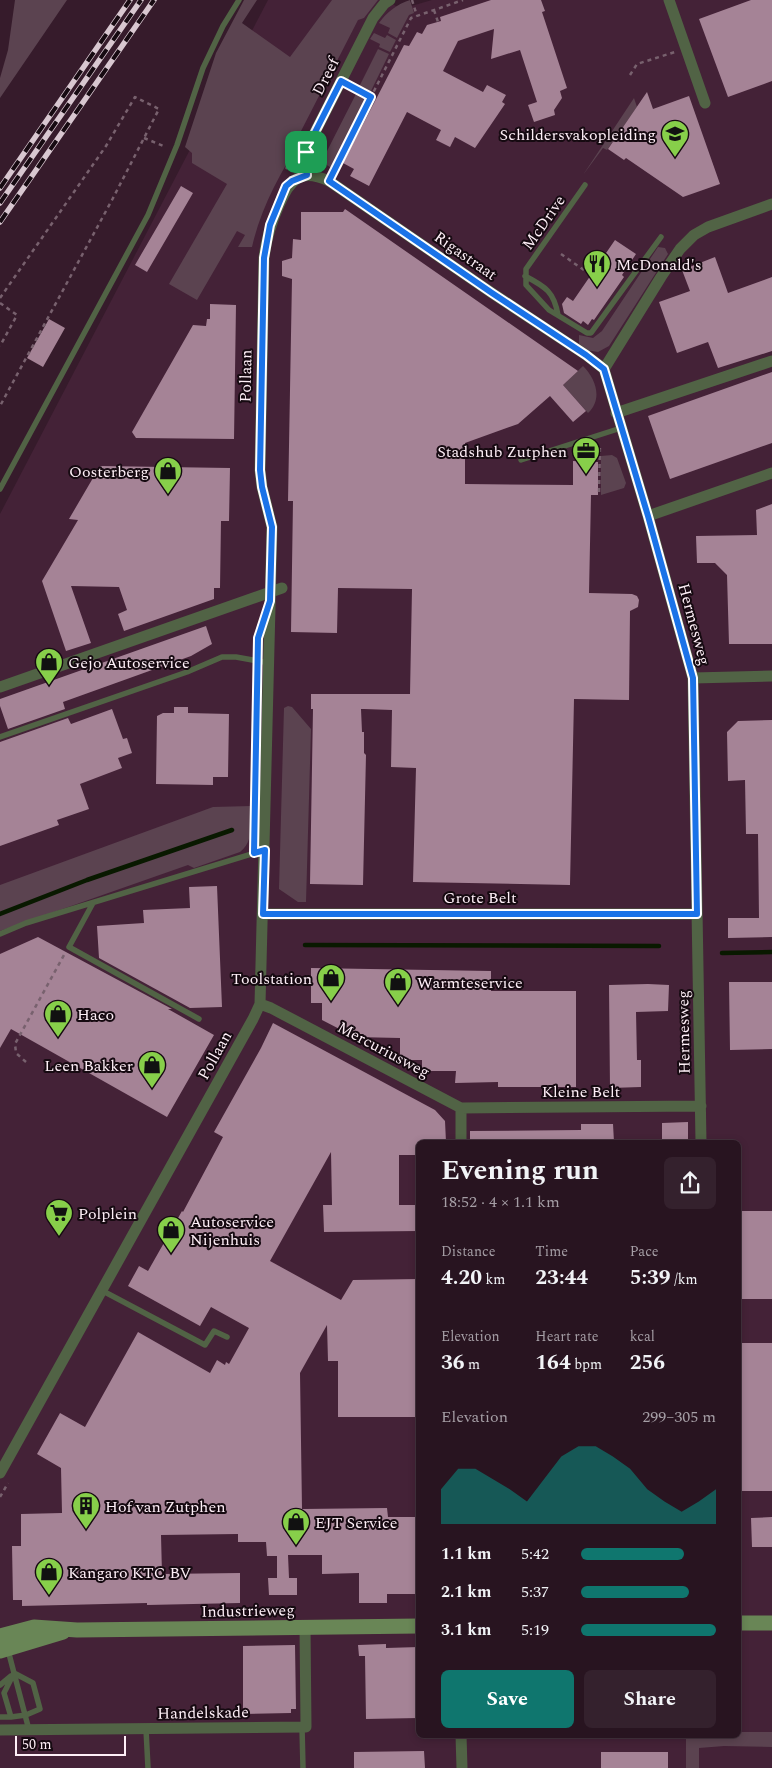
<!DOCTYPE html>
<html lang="en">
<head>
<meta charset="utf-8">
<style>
  body { margin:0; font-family:Spectral,serif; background:#34212d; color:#f1f3f6; height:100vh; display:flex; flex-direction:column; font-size:19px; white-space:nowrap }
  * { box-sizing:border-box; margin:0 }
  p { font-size:16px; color:#a59ea5 }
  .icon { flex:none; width:28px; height:28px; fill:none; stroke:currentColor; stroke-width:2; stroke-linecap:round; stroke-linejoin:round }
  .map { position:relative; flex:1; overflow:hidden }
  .panel { position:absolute; left:416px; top:1140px; width:325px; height:598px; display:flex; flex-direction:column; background:#281420; border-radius:8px; box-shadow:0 2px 8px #0003,0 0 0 1px #44333e }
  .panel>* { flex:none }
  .scale { position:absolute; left:15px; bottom:12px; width:111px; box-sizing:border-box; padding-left:5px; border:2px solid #feeff7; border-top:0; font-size:14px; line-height:18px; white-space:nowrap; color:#feeff7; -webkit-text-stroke:4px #160a11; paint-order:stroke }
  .pin { position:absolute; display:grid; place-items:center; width:42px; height:42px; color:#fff; margin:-21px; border-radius:10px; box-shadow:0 2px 8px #0006 }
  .round { display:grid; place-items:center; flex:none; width:52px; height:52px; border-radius:8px; background:#34212d }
  .summary { display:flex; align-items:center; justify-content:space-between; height:85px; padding:0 25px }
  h1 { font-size:28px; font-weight:700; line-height:38px }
  .figures { display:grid; grid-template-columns:repeat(3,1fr); gap:8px; height:85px; padding:5px 25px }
  .figures div { display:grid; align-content:center }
  .figures b { font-size:21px; font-weight:700 }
  .figures small { font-size:14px; font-weight:400 }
  .figures p { font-size:14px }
  .chart { height:140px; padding:10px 25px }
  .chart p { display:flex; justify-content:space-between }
  .chart svg { width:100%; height:90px; margin-top:5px; fill:#0f766e; opacity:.7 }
  .cta { display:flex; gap:10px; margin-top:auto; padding:10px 25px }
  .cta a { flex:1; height:58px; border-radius:8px; background:#0f766e; color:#fff; font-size:20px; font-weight:700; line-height:58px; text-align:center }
  .cta a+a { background:#34212d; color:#f1f3f6 }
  ul { padding:0 25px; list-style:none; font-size:16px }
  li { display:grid; grid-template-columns:80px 60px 1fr; align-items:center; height:38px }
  li i { height:12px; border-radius:6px; background:#0f766e }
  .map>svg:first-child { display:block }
</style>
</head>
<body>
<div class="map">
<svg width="772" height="1768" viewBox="0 0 772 1768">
  <rect width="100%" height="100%" fill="#361b2b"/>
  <path fill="#442237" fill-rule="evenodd" d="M268,0H386L401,9L432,0H772V1768H0V514ZM419,1142H739V1735H419Z"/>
  <path fill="#5b4350" d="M15,0H67L0,98V78L8,50Z
    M244,0H257L242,23L290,57L332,0H378L364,18L358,20L300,133L302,138C280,174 261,207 252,247H238L245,235L237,231L197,300L169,284L227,184L192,163V153L185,147L216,53Z
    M410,0L414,13L409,15L397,38L388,33L390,28L379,23C387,12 397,4 410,0Z
    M374,33L385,38L387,35L396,40L390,52L379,47L380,44L370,39Z
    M378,49L389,54L370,93L359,87Z
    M357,92L368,98L332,168L319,161L317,154L318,149L326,153Z
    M634,98L637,107L607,150L603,148L583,175Z
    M658,247L665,248L668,254L609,346L598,352L586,350L579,344V335L593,338L602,331Z
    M583,366C596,379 603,399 588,413L563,385Z
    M601,456L612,455L617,458L626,483L624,488L601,495Z
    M288,706L292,707L311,729L306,902H298L279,889L284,708Z
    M251,806C251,822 254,842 240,852L194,868L188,865L0,931V885L213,807Z
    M739,1732H772V1747L724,1746L699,1748V1768H686V1735H739Z"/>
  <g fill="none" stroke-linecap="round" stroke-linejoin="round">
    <path stroke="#091900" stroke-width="4.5" d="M0,914L87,880L232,830
      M305,945L659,946
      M722,953L772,952"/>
  </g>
  <path fill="#a58396" d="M491,0H541L545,11L542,12L567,88L560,91L562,98L554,110L555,115L534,122L528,105L537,102L520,50L491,59L494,29L458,41L443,71L483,92L487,85L506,95L502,102L505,104L475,148L455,137L450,147L436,140L441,130L407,112L369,186L350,176L354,169L343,163L404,45L409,46L417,32L422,34L427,25L441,21L440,17Z
    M751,0H772V81L728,97L699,19Z
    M647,92L653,109L689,96L720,184L683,197L626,158L624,160L608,149Z
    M181,186L193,193L147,272L135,265Z
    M345,209L578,371L563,385L586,411L573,422L550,396L518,424L465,443V484L573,485V461L598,462V495H591L589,593L632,594L637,596L639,600L638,607L630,611L629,700L574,699L570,885L413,882L416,768L391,767L392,710L364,709H361L362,732H364V753L366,755L363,885L310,884L313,709H311V694H410L412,589L338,588L337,633L291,632L293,501H288L292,279L282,276V261L292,258L293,239L301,240V212H343Z
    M615,240L636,254L622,275L624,277L594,320L592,319L588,325L583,321L581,324L564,313L562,304L567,297L573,301Z
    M715,257L728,293L772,277V351L718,368L708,342L677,353L659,302L690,291L682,270Z
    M210,304L236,305L234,439L136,438L132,432L193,325L206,326L207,319H210Z
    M49,319L65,328L43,367L27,358Z
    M772,372V443L670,479L648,416Z
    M100,466L230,468L229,521H221L220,588H214V599L124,631L118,614L127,610L119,587L71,586L91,643L66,651L42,581L78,520L69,519Z
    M772,504V644H729L727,575L715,563H697L696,536L757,535L756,510Z
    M206,626L212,644L191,656L63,702L65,709L8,729L0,706V699Z
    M174,707H188V713L229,714L228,777H213V785L156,784L157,716L163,713H174Z
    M112,709L123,739L127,738L132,753L118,758L122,768L80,784L89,809L57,820L59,825L0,846V742L68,718L71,724Z
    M772,720V937L728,938V918H759L758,834H746L745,780L728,781L727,732L738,721Z
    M217,886L222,1007L190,1008L99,958L97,926L144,923L143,910L190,908L189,887Z
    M38,937L172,1009H168L214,1035L167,1117L11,1029L0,1048V954Z
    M311,968L491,971V991H576V1087H498V1082L455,1083L456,1071H422V1060H400V1038L355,1037L322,1020V1003H311Z
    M729,982H772V1049L730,1050Z
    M648,984L669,985L668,1011L636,1012L637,1060H641V1087L610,1088L609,985Z
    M273,1023L435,1110L445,1121L446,1142H419L418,1155H399V1205H419V1231L324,1232L323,1205H332L331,1152L270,1261L341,1300L353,1280L419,1279V1417H338V1361H328L327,1325L300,1373L302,1509L387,1508L388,1517H419V1594H387V1603H359V1573L322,1574V1555H288L289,1578H297V1595H269L268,1578H277V1556H267L266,1542H238V1534L161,1535L162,1574L240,1573V1603L147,1605V1603L22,1606V1600H13L12,1546H21V1514L62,1513L61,1468L37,1454L60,1413L85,1427L138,1332L210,1373L217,1360L225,1365L226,1362L229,1364L249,1328L211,1307L200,1326L128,1286L139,1266L148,1271L182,1211L183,1212L223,1137L214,1132L261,1048Z
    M688,1122V1142H662V1123Z
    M581,1124H613L614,1142H470V1131L581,1130Z
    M739,1211H772V1299H739Z
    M739,1343H772V1491H739Z
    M772,1517V1547H752L751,1518Z
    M386,1644V1648L419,1647V1718L366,1719L365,1656H359L358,1645Z
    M295,1645L296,1709H291V1713L243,1714V1646Z
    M424,1751L425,1768H354V1752Z
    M601,1752H668V1768H601Z"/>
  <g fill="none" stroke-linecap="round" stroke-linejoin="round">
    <path stroke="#78616e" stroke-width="2.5" stroke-dasharray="4 4" stroke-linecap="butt" d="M412,0L417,16
      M434,10L438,22
      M630,75L637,64L675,52
      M353,87L371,97
      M144,138L166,147
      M286,169L292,159
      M334,170L411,18L463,0
      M561,254L591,275
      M0,298L106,146L135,97L159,109L112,200L0,406
      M0,303L17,315L0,346
      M599,492L600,444
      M26,1062L16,1053L15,1044L64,955
      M0,1497L8,1483"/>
    <path stroke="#516345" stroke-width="5.5" d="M585,185L526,269V285L549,310L587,333H591L661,237
      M525,276C546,287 554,292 558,315
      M521,460L621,428
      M0,489L148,215L177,145L203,68L223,26L239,0
      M0,737L187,672L222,657H236L269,663
      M93,903L69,947L199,1019
      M0,934L26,923L265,850
      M101,1290L205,1345L214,1331L227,1337
      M8,1650L14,1673L33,1683L40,1709L26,1715L11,1717L4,1693L14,1673
      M14,1673L29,1730
      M0,1685L11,1676
      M0,1717H11
      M302,1727L303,1768
      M146,1729L148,1768"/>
    <path stroke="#516345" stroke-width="11" d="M669,0L705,103
      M307,175L305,158L308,146L373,18L384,4L390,0
      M616,413L772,361
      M648,516L772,473
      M693,678L772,676
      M0,687L282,588
      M263,914H697
      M260,1004L271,1008L461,1108V1142
      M461,1108L701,1106
      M701,1142L693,678L648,516L604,369L661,277L680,249L694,235L708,227L772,204
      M0,1473L253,1019L260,1004L272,527L262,487L260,470L264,258C266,239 271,223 279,205C290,179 300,168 329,181L492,293L586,355L604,369
      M0,1730L306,1727L305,1626
      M461,1735L462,1768"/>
    <path stroke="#698656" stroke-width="15" d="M739,1623H772
      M0,1636L34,1627L77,1630L419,1626
      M0,1651L63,1632"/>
    <defs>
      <path id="rail" d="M0,188L130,0
        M0,203L141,0
        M0,222L154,0"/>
    </defs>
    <use href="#rail" stroke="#d8c7d0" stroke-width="5.5"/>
    <use href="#rail" stroke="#160a11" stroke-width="4" stroke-dasharray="11" stroke-linecap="butt"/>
  </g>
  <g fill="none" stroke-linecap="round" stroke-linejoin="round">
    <defs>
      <path id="route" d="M341,81L371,97L329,181L492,293L586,355L604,369L648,516L693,678L697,914H263L265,850L254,853L258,638L270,601L272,527L262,487L260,470L264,258L270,225L286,186L292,181L307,175L306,158L308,146Z"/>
    </defs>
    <use href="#route" stroke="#fff" stroke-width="10"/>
    <use href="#route" stroke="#1a73e8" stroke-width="6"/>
  </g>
  <defs>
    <symbol id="school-pin" viewBox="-11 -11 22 30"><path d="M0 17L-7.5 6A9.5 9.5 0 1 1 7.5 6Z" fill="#87cf4a" stroke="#160a11"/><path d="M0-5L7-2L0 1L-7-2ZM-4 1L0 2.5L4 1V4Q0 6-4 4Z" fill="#111"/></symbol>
    <symbol id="restaurant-pin" viewBox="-11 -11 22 30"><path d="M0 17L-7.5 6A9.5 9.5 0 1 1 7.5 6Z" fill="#87cf4a" stroke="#160a11"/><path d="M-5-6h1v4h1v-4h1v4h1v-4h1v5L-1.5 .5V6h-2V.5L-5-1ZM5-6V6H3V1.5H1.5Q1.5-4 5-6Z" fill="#111"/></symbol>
    <symbol id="office-pin" viewBox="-11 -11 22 30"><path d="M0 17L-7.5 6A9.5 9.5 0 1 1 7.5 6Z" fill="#87cf4a" stroke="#160a11"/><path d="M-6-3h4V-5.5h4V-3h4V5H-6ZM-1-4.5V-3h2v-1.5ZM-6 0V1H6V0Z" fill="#111"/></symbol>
    <symbol id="shop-pin" viewBox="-11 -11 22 30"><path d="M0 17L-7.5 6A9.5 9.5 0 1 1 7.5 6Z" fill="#87cf4a" stroke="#160a11"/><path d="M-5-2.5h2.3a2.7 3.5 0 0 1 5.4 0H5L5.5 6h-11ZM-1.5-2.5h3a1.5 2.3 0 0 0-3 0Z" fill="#111"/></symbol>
    <symbol id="supermarket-pin" viewBox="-11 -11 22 30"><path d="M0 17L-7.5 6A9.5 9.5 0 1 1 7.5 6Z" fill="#87cf4a" stroke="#160a11"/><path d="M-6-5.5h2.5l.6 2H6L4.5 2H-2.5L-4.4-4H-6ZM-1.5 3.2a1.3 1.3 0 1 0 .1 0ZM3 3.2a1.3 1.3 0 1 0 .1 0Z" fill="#111"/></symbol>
    <symbol id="building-pin" viewBox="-11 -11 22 30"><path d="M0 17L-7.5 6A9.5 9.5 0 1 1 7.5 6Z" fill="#87cf4a" stroke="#160a11"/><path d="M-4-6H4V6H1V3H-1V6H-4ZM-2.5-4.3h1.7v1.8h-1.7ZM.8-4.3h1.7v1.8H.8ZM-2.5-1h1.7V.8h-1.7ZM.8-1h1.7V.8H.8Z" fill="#111"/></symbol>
  </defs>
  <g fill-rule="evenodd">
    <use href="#school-pin" x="659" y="118" width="32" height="43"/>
    <use href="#restaurant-pin" x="581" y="248" width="32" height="43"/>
    <use href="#office-pin" x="570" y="435" width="32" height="43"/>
    <use href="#shop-pin" x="152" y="455" width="32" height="43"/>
    <use href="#shop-pin" x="33" y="646" width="32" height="43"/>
    <use href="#shop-pin" x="315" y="962" width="32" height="43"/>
    <use href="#shop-pin" x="382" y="966" width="32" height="43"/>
    <use href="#shop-pin" x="42" y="998" width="32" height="43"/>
    <use href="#shop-pin" x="136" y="1049" width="32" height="43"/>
    <use href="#supermarket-pin" x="43" y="1197" width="32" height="43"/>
    <use href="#shop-pin" x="155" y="1214" width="32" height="43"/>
    <use href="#building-pin" x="70" y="1490" width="32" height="43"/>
    <use href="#shop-pin" x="280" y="1506" width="32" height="43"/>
    <use href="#shop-pin" x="33" y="1556" width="32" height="43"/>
  </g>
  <g text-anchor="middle" stroke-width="4" stroke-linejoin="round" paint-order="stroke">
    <g font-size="16" fill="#feeff7" stroke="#160a11">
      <text transform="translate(325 76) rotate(-63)" y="6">Dreef</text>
      <text transform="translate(543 222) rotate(-55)" y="6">McDrive</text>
      <text transform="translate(466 255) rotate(35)" y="6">Rigastraat</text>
      <text transform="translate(245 376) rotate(-89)" y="6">Pollaan</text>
      <text transform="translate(695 624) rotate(75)" y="6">Hermesweg</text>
      <text x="480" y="903">Grote Belt</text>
      <text transform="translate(683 1032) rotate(-91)" y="6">Hermesweg</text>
      <text transform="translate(384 1049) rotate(28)" y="6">Mercuriusweg</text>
      <text transform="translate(214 1055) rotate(-61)" y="6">Pollaan</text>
      <text x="581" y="1097">Kleine Belt</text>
      <text transform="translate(248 1610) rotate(-1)" y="6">Industrieweg</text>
      <text transform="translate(203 1712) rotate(-1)" y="6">Handelskade</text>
    </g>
    <g font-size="16" fill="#feeff7" stroke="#160a11" text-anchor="start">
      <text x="656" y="140" text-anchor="end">Schildersvakopleiding</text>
      <text x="616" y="270">McDonald's</text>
      <text x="567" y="457" text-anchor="end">Stadshub Zutphen</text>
      <text x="149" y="477" text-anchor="end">Oosterberg</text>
      <text x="68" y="668">Gejo Autoservice</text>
      <text x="312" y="984" text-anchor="end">Toolstation</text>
      <text x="417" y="988">Warmteservice</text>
      <text x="77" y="1020">Haco</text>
      <text x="133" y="1071" text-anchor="end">Leen Bakker</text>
      <text x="78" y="1219">Polplein</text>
      <text x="190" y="1227">Autoservice<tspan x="190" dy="18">Nijenhuis</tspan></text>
      <text x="105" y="1512">Hof van Zutphen</text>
      <text x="315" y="1528">EJT Service</text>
      <text x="68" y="1578">Kangaro KTC BV</text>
    </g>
  </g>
</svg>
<div class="scale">50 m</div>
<div class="pin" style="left:306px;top:152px;background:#1e9e55"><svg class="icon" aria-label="arrive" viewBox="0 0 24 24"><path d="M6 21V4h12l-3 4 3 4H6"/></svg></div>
<section class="panel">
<div class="summary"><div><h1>Evening run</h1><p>18:52 · 4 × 1.1 km</p></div><a class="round"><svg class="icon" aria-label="share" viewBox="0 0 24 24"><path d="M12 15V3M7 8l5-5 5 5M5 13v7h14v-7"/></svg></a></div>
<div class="figures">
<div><p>Distance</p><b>4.20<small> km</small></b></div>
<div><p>Time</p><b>23:44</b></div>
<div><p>Pace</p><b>5:39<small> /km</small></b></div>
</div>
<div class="figures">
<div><p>Elevation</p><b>36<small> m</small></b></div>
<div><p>Heart rate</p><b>164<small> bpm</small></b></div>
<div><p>kcal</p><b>256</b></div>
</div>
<div class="chart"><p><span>Elevation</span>299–305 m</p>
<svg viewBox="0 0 160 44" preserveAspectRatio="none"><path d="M0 44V27L10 17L20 17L30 22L40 27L50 33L60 22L70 11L80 6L90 6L100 11L110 17L120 27L130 33L140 38L150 33L160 27V44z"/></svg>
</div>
<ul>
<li><b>1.1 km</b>5:42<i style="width:76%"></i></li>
<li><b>2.1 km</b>5:37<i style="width:80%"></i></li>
<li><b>3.1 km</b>5:19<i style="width:100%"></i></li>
</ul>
<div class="cta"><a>Save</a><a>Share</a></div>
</section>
</div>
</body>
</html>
